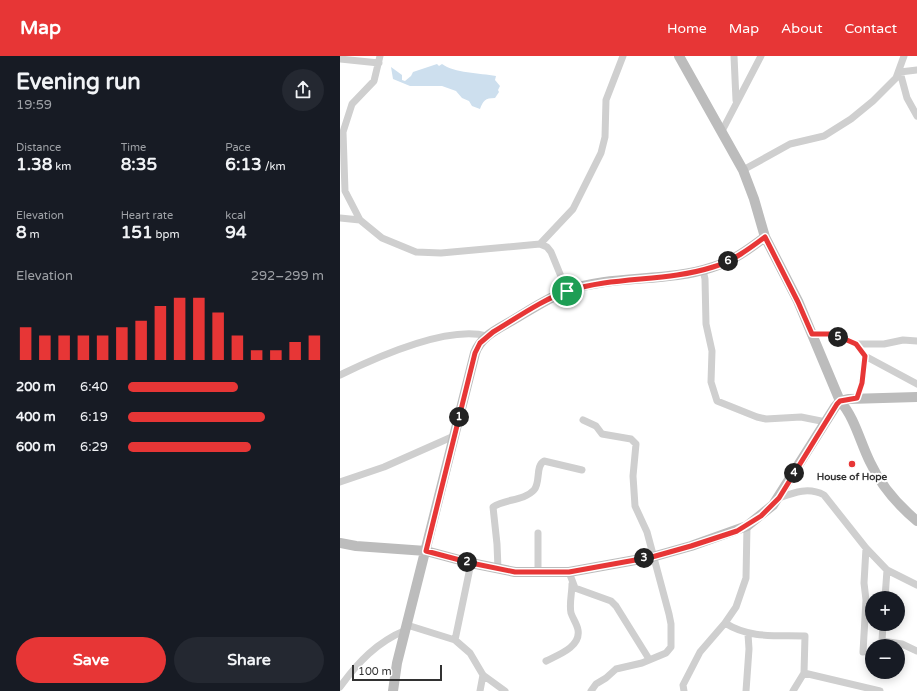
<!DOCTYPE html>
<html lang="en">
<head>
<meta charset="utf-8">
<style>
  body { margin:0; font-family:"Varela Round",sans-serif; background:#242831; color:#f1f3f6; height:100vh; display:flex; flex-direction:column; font-size:15px; white-space:nowrap }
  * { box-sizing:border-box; margin:0 }
  p { font-size:13px; color:#9ea1a6 }
  .icon { flex:none; width:22px; height:22px; fill:none; stroke:currentColor; stroke-width:2; stroke-linecap:round; stroke-linejoin:round }
  .map { position:relative; flex:1; overflow:hidden }
  .sheet { display:flex; flex-direction:column; background:#171b24; width:340px }
  .sheet>* { flex:none }
  .controls { position:absolute; left:525px; top:535px; display:grid; gap:8px }
  .controls a { display:grid; place-items:center; width:40px; height:40px; border-radius:50%; background:#171b24; box-shadow:0 2px 10px #0003; font-size:20px }
  .scale { position:absolute; left:12px; bottom:10px; width:90px; box-sizing:border-box; padding-left:4px; border:2px solid #323232; border-top:0; font-size:11px; line-height:14px; white-space:nowrap; color:#323232; -webkit-text-stroke:3px #fff; paint-order:stroke }
  .pin { position:absolute; display:grid; place-items:center; width:34px; height:34px; color:#fff; margin:-17px; border:2px solid #fff; border-radius:50%; box-shadow:0 1px 4px #0007 }
  .km { position:absolute; width:20px; height:20px; margin:-10px; border-radius:50%; background:#222; color:#fff; font-size:11px; line-height:20px; text-align:center }
  .round { display:grid; place-items:center; flex:none; width:42px; height:42px; border-radius:21px; background:#242831 }
  .head { display:flex; align-items:center; justify-content:space-between; height:68px; padding:0 16px }
  h1 { font-size:22px; font-weight:700; line-height:30px }
  .stats { display:grid; grid-template-columns:repeat(3,1fr); gap:6px; height:68px; padding:4px 16px }
  .stats div { display:grid; align-content:center }
  .stats b { font-size:17px; font-weight:700 }
  .stats small { font-size:11px; font-weight:400 }
  .stats p { font-size:11px }
  .chart { height:112px; padding:8px 16px }
  .chart p { display:flex; justify-content:space-between }
  .chart svg { width:100%; height:72px; margin-top:4px; stroke:#e73636; stroke-width:6 }
  .cta { display:flex; gap:8px; margin-top:auto; padding:8px 16px }
  .cta a { flex:1; height:46px; border-radius:24px; background:#e73636; color:#fff; font-size:16px; font-weight:700; line-height:46px; text-align:center }
  .cta a+a { background:#242831; color:#f1f3f6 }
  ul { padding:0 16px; list-style:none; font-size:13px }
  li { display:grid; grid-template-columns:64px 48px 1fr; align-items:center; height:30px }
  li i { height:10px; border-radius:5px; background:#e73636 }
  header { display:flex; align-items:center; gap:24px; box-sizing:border-box; height:56px; padding:0 20px; background:#e73636; color:#fff }
  header strong { font-size:19px }
  nav { display:flex; gap:22px; margin-inline-start:auto; font-size:14px }
  main { display:flex; flex:1; min-height:0 }
  .map>svg:first-child { display:block }
</style>
</head>
<body>
<header>
<strong>Map</strong>
<nav><a>Home</a><a>Map</a><a>About</a><a>Contact</a></nav>
</header>
<main>
<section class="sheet">
<div class="head"><div><h1>Evening run</h1><p>19:59</p></div><a class="round"><svg class="icon" aria-label="share" viewBox="0 0 24 24"><path d="M12 15V3M7 8l5-5 5 5M5 13v7h14v-7"/></svg></a></div>
<div class="stats">
<div><p>Distance</p><b>1.38<small> km</small></b></div>
<div><p>Time</p><b>8:35</b></div>
<div><p>Pace</p><b>6:13<small> /km</small></b></div>
</div>
<div class="stats">
<div><p>Elevation</p><b>8<small> m</small></b></div>
<div><p>Heart rate</p><b>151<small> bpm</small></b></div>
<div><p>kcal</p><b>94</b></div>
</div>
<div class="chart"><p><span>Elevation</span>292–299 m</p>
<svg viewBox="0 0 160 44" preserveAspectRatio="none"><path d="M5 44V24M15 44V29M25 44V29M35 44V29M45 44V29M55 44V24M65 44V20M75 44V11M85 44V6M95 44V6M105 44V15M115 44V29M125 44V38M135 44V38M145 44V33M155 44V29"/></svg>
</div>
<ul>
<li><b>200 m</b>6:40<i style="width:56%"></i></li>
<li><b>400 m</b>6:19<i style="width:70%"></i></li>
<li><b>600 m</b>6:29<i style="width:63%"></i></li>
</ul>
<div class="cta"><a>Save</a><a>Share</a></div>
</section>
<div class="map">
<svg width="577" height="635" viewBox="0 0 577 635">
  <rect width="100%" height="100%" fill="#fff"/>
  <path fill="#cddfee" d="M97,8L99,10L102,8C114,17 140,17 156,20L155,24L160,30L158,34L159,36L155,42C145,42 143,45 140,53L132,50L129,45L122,42L116,35L102,30H70L53,23L51,11L62,19V24L65,25L71,20L73,16Z"/>
  <g fill="none" stroke-linecap="round" stroke-linejoin="round">
    <path stroke="#cfcfcf" stroke-width="7" d="M40,0L34,25L12,48L3,76L5,135L20,164L42,182L76,196L101,197L200,188L207,191L211,196L227,235
      M394,0L396,44
      M0,3L39,7
      M577,14L560,16L567,42L577,60
      M382,75L421,0
      M403,114L450,88L484,80L511,63L533,45L556,22L564,0
      M0,162L20,164
      M200,188L233,153L261,97L265,81L266,44L283,0
      M363,214L365,223L366,268L372,295L371,326L377,345L417,361L426,363L461,361L486,366
      M472,278H493L516,288H544L563,284L577,285
      M516,288L525,300L577,328
      M0,319C37,301 107,269 147,280
      M517,342L522,327L525,300
      M243,364L256,370L262,378L291,383L296,388L293,420L295,450L307,476L329,558L331,568V591L326,597L302,607L276,613L266,622L256,628L251,635
      M0,426L44,411L114,380
      M439,442C455,436 469,431 484,439L526,492L547,514L545,542
      M158,513L157,488L153,451C164,443 184,445 194,434C201,426 195,410 204,405L242,414
      M547,514L577,529
      M198,515V477
      M229,516L235,532L271,545L276,550L309,603
      M385,567C410,583 437,579 465,580L464,617L453,635
      M543,568L542,585L562,588L577,595
      M67,569L115,584L130,597L143,619L165,635
      M115,584L131,507
      M523,596L526,544L524,527L526,492
      M206,605C218,599 241,591 238,574C237,568 233,563 231,557C229,548 232,537 232,528
      M464,617L540,635
      M0,631C18,606 37,586 66,574
      M140,635L143,619
      M344,635L343,629L360,596L385,567L396,551L406,522L407,470
      M406,635L409,593L408,578"/>
    <path stroke="#bcbcbc" stroke-width="10" d="M339,0L403,114L414,143L425,181L458,245L500,345C515,362 520,386 530,406C540,428 558,449 577,465
      M0,487L16,490L86,495L131,507L175,516H229L312,501L351,490L407,470L433,449L495,351L500,345L509,343L577,341
      M53,635L57,607L135,297C141,280 158,273 173,264C190,254 208,242 226,235C273,218 326,227 373,211C393,205 409,193 425,181"/>
  </g>
  <g fill="none" stroke-linecap="round" stroke-linejoin="round">
    <defs>
      <path id="route" d="M425,181L458,246L472,278H493L516,288L525,300L522,327L517,342L500,345L497,348L439,442L421,460L397,475L351,490L312,501L229,516H175L131,507L86,495L135,297L140,287L153,276C175,263 205,242 228,235C275,220 326,226 373,211C393,205 409,193 425,181Z"/>
    </defs>
    <use href="#route" stroke="#fff" stroke-width="8"/>
    <use href="#route" stroke="#e73636" stroke-width="5"/>
  </g>
  <circle fill="#e73636" stroke="#fff" stroke-width="1.5" cx="512" cy="408" r="4"/>
  <g text-anchor="middle" stroke-width="4" stroke-linejoin="round" paint-order="stroke">
    <g font-size="10" font-weight="bold" fill="#323232" stroke="#fff">
      <text x="512" y="424">House of Hope</text>
    </g>
  </g>
</svg>
<div class="controls">
<a>+</a>
<a>−</a>
</div>
<div class="scale">100 m</div>
<div class="pin" style="left:227px;top:235px;background:#1e9e55"><svg class="icon" aria-label="arrive" viewBox="0 0 24 24"><path d="M6 21V4h12l-3 4 3 4H6"/></svg></div>
<b class="km" style="left:119px;top:361px">1</b>
<b class="km" style="left:127px;top:506px">2</b>
<b class="km" style="left:304px;top:502px">3</b>
<b class="km" style="left:454px;top:417px">4</b>
<b class="km" style="left:498px;top:281px">5</b>
<b class="km" style="left:388px;top:205px">6</b>
</div>
</main>
</body>
</html>
